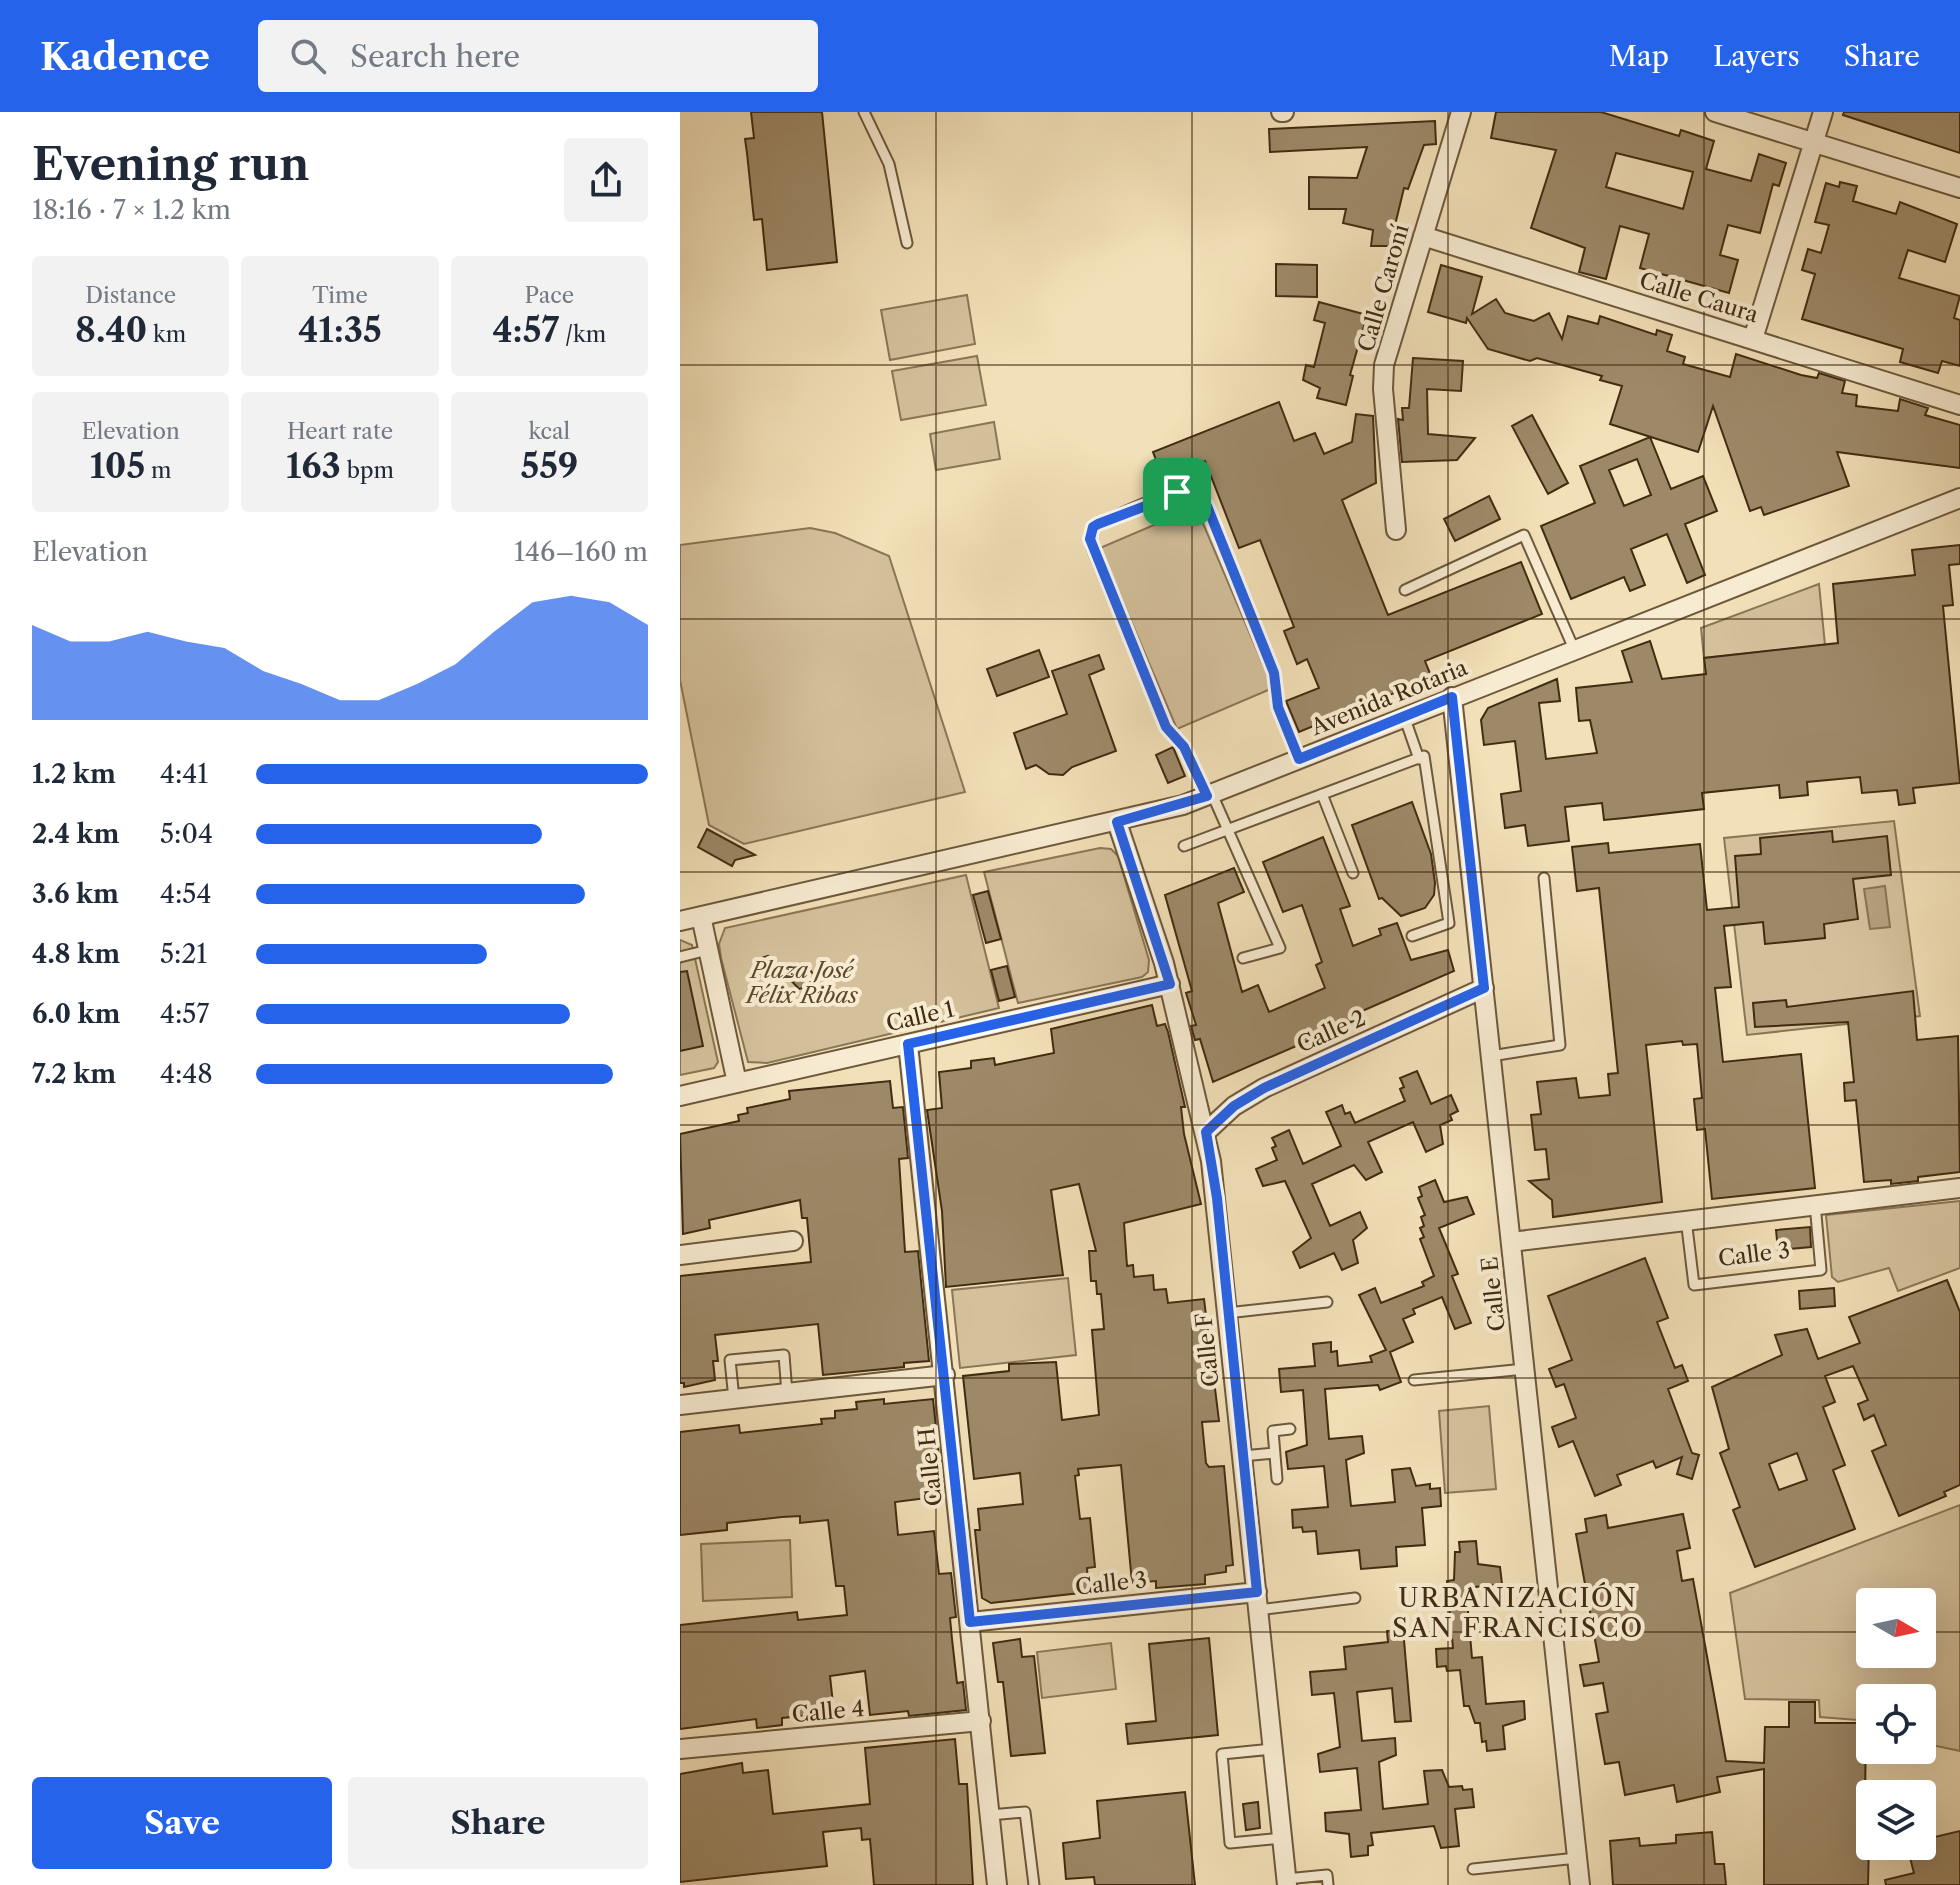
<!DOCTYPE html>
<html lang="en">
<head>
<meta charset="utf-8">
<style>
  body { margin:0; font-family:"Libre Caslon Text",serif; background:#f2f2f3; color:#1f2937; height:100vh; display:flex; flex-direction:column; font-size:30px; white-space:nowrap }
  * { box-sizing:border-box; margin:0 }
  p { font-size:26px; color:#747a83 }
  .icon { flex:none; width:44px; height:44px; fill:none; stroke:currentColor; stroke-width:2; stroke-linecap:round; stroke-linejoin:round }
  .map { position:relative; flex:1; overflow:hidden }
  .side { display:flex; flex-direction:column; background:#fff; width:680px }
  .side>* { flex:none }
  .needle { width:52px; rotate:99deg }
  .controls { position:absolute; left:1176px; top:1476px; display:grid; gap:16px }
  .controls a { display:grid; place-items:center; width:80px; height:80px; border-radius:8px; background:#fff; box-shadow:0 8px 32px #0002; font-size:40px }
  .pin { position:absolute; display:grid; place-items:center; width:68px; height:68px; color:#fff; margin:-34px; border-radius:16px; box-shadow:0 4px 12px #0006 }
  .round { display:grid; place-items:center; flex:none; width:84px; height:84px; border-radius:8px; background:#f2f2f3 }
  .headline { display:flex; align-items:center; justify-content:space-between; height:136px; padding:0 32px }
  h1 { font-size:44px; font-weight:700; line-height:60px }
  .metrics { display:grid; grid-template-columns:repeat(3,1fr); gap:12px; height:136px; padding:8px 32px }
  .metrics div { display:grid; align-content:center; border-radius:8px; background:#f2f2f3; text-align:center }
  .metrics b { font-size:34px; font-weight:700 }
  .metrics small { font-size:22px; font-weight:400 }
  .metrics p { font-size:22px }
  .chart { height:224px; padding:16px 32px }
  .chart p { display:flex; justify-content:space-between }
  .chart svg { width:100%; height:144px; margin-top:8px; fill:#2563eb; opacity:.7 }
  .cta { display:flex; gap:16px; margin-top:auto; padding:16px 32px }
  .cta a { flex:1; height:92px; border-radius:8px; background:#2563eb; color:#fff; font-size:32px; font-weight:700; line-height:92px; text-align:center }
  .cta a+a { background:#f2f2f3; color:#1f2937 }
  ul { padding:0 32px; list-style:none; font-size:26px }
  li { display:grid; grid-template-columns:128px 96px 1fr; align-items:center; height:60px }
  li i { height:20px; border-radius:10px; background:#2563eb }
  header { display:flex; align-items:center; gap:48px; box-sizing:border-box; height:112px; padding:0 40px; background:#2563eb; color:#fff }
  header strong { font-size:38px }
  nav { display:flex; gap:44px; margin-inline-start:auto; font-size:28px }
  .search { width:560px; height:72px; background:#f2f2f3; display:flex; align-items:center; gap:20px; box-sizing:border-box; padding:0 28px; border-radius:8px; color:#747a83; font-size:30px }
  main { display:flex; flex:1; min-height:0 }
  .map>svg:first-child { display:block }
</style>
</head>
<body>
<header>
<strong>Kadence</strong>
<div class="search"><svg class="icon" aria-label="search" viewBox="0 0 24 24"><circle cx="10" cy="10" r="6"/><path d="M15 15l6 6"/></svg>Search here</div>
<nav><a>Map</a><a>Layers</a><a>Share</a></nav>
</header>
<main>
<section class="side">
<div class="headline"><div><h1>Evening run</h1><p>18:16 · 7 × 1.2 km</p></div><a class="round"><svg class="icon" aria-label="share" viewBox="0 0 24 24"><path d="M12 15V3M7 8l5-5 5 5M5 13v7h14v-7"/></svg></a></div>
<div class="metrics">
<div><p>Distance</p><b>8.40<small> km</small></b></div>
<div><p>Time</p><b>41:35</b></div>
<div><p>Pace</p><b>4:57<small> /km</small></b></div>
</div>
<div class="metrics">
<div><p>Elevation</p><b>105<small> m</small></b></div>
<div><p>Heart rate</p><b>163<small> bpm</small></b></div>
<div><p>kcal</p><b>559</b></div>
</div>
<div class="chart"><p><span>Elevation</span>146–160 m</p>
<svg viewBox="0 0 160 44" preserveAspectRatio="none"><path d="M0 44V15L10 20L20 20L30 17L40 20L50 22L60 29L70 33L80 38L90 38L100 33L110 27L120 17L130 8L140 6L150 8L160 15V44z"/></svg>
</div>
<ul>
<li><b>1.2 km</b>4:41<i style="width:100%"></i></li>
<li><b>2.4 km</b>5:04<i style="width:73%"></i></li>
<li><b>3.6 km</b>4:54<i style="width:84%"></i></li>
<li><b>4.8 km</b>5:21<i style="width:59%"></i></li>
<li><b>6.0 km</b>4:57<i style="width:80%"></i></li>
<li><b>7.2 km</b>4:48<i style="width:91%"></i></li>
</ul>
<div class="cta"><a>Save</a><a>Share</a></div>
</section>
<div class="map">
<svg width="1280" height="1773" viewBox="0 0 1280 1773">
  <rect width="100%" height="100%" fill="#f2e0b8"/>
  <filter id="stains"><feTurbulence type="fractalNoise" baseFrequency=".0025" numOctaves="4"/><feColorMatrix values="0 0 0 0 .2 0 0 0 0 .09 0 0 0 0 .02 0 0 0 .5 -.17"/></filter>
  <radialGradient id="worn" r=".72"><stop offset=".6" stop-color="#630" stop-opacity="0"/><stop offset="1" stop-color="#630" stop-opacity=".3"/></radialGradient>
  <path fill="#d4c19c" stroke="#8a7656" stroke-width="2" fill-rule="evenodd" d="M287,183L295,232L210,248L201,198Z
    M297,244L306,293L221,308L212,259Z
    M314,310L320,347L256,358L250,322Z
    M516,395L593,576L497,617L420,436Z
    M130,416L155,421L209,444L285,680L64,732L29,713L0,568V433Z
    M1139,472L1145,533L1024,546L1021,516Z
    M1214,709L1240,904L1067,923L1044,726Z
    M420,736L431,737L438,744L469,848L468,860L462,865L338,891L304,760Z
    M286,763L319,896L87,951L68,950L41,846L39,832L45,816Z
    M0,828L12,833L38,950L34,956L0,963Z
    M1280,1089V1156L1218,1179L1209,1156L1158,1170L1152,1165L1146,1103Z
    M388,1166L396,1243L280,1256L272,1178Z
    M809,1294L816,1377L765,1381L759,1299Z
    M1280,1393V1639L1242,1631V1586H1190V1609L1140,1605L1139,1588L1065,1587L1050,1481ZM1242,1490V1542H1190V1490Z
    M110,1428L112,1485L23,1489L21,1432Z
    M431,1531L436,1577L362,1586L357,1540Z"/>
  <path fill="#b6a27f" stroke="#877253" stroke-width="2" d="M1205,774L1210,815L1190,817L1184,777Z"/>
  <path fill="#9d8968" stroke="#412b11" stroke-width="2" fill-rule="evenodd" d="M71,0H142L157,150L87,158L82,107L74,108L67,41L65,27L74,26Z
    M816,0H921L999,24L1001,18L1034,29L1026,57L1071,69L1079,42L1106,51L1099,74L1093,72L1080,121L1048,113L1040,143L1058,148L1049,181L960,156L969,122L940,114L926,167L899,160L905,136L851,116L876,38L811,26ZM936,41L1013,60L1003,97L926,75Z
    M1164,0H1280V41L1163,3Z
    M755,9L756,32L744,33L728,77L724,76L710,134H691L693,118L663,111L666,97H629V65L677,66L687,35L590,40L589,17Z
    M1160,70L1177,74L1173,89L1216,102L1220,90L1277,112L1265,150L1228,138L1219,166L1280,184L1274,206L1280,208V254L1262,249L1258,261L1220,250L1223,237L1122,207L1135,162L1122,158L1128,137L1141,141L1149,113L1135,110L1146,71L1159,75Z
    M596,152L637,153V185L596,184Z
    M761,153L802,165L792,202L816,187L825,201L839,205L854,209L869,201L882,227L888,204L918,212L920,204L976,223L977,218L992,223L987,239L1005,245L1003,252L1050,265L1056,242L1121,263L1137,266L1139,261L1165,269L1162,281L1177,283L1176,294L1218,299L1220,287L1248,296L1245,303L1280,313V356L1157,340L1169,374L1084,403L1081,395L1070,399L1033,294L1018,340L930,312L942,274L920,268L922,264L857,246L850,249L808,237L787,206L786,211L748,200Z
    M639,190L687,203L670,263L673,264L666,293L637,286L640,276L623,268L626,253L634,255L645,211L634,208Z
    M733,246L783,249L781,279L747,277L748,322L795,326L777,348L722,350L718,307L723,308L722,296H729Z
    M599,290L614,329L635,321L644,342L672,330L676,302L693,304L696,371L662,388L708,503L841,450L862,502L745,549L753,569L737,576L736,572L619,620L606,589L639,576L627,547L617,552L604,519L614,515L580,428L559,436L525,349L483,366L473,340Z
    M852,303L888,371L868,382L832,314Z
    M970,325L991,377L1023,364L1037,399L1005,412L1025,463L1007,471L987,422L951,437L965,473L950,479L944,465L891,487L861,414L915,391L900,354ZM957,347L971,383L944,394L929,358Z
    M809,384L820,407L775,429L764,407Z
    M1280,433V452L1269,453L1273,493L1263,494L1280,671L1233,676L1235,691L1219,693L1217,678L1182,681L1180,665L1127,670L1128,683L1100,686L1099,673L1022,681L1024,697L945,706L924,708L922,691L885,695L889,729L848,734L845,713L825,716L821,682L841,679L835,629L804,633L801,608L808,596L877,567L880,589L859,591L866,647L917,641L910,608L899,609L896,576L952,570L942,539L970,529L982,567L1026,562L1024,546L1158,531L1153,472L1235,463L1232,438Z
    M359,538L369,565L317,584L307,557Z
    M419,543L424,557L409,563L436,639L392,655L383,663L369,662L356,653L346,657L334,621L387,602L372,559Z
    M493,635L505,664L488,671L476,643Z
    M732,690L751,742L755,771L754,783L745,796L721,804L702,786L699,787L672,713Z
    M27,717L75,743L55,748L52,754L18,735Z
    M1152,719L1153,730L1207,724L1211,763L1173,767L1178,807L1144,812L1145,826L1085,832L1083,810L1044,814L1051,875L1035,876L1043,950L1121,942L1135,1076L1032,1087L1025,1017L1017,1018L1014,987L1022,986L1017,932L1003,933L1002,929L966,933L982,1090L873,1105L872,1088L849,1069L869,1067L866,1037L855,1038L851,1003L861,1002L857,970L896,966L899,986L930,983L928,962L938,961L919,776L897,779L892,735L928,731L929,741L1020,732L1027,798L1059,795L1055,744L1081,742L1080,726Z
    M643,725L670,794L660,797L673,834L701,823L699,817L717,811L731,848L768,838L774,859L673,903L676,908L533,970L520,927L515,928L511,914L516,913L506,881L512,879L485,783L554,756L564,780L538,791L562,880L578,873L589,900L645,876L636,853L642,850L622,793L603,800L583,750Z
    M308,779L321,827L306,831L293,783Z
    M88,844L103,860L80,865L72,858L75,848Z
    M327,854L335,885L319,889L311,858Z
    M128,856L135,864L132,874L119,877L105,862Z
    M7,859L23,934L0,939V860Z
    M1233,879L1237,928L1278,924L1280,1060L1238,1065V1069L1211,1072V1068L1184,1070L1176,988L1165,989L1164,971L1174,970L1168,910L1075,915L1073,891L1106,888L1107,895Z
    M472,893L477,914L485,912L488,920L505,995H501L504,1022L521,1092L444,1111L447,1154L453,1153L454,1165L473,1163L474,1178L486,1177L488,1191L524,1187L539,1309L522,1310L526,1351L529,1355L544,1354L553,1453L546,1454V1460L525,1463V1472L476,1476V1469L452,1471L441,1353L398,1357L399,1363L395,1364L400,1407L410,1406L415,1455L407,1456L409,1480L311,1491L302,1486L295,1418H300L298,1397L343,1392L340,1361L294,1367L283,1264L329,1259V1252L376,1250L382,1308L419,1303L412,1218L424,1217L421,1182H417L416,1169H411L409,1139H416L399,1072L371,1078L383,1163L266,1175L262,1099L247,998L262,996L259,960L291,956V949L314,946L315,953L374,941L371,917Z
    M737,959L751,992L771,983L778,999L770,1003L772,1008L760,1013L763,1032L746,1040L733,1010L688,1030L702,1060L686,1068L674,1053L632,1072L650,1114L680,1100L687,1116L673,1128L678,1151L662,1158L654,1141L620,1156L613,1140L631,1126L605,1069L583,1074L576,1057L597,1048L592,1036L596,1034L592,1026L609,1018L623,1052L661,1034L646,1000L662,993L665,1002L670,1000L675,1011L725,989L720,977L724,975L720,966Z
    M210,969L213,996L223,995L228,1046L219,1047L225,1140L238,1139L249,1249L224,1251V1255L143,1263L138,1212L35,1223L38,1249H33L35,1268L4,1275V1271H0V1164L131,1150L127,1106H122L120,1088L29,1108L30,1116L3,1122L0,1022L59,1009L58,1003L68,1001L67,996L110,987L109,979Z
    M755,1068L764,1090L787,1085L794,1102L759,1116L778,1162L772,1164L791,1211L775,1217L762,1185L733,1197L735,1202L723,1207L733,1230L710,1240L721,1270L700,1278L698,1273L645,1277L649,1327L682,1324L684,1341L666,1348L671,1394L715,1390L712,1358L730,1356L736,1374L750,1372V1377L760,1376L761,1394L742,1396L745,1433L716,1435L717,1454L681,1457L679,1438L638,1442L636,1419L623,1420L622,1415L613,1416L612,1398L648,1395L644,1354L608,1357L606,1340L627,1333L623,1278L601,1280L599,1257L635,1254L633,1232L651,1230V1240L657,1239L658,1254L692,1250L690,1244L706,1238L679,1183L695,1176L701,1191L744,1174L742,1170L754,1164L740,1127L744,1125L740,1116L744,1114L741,1105L745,1103L738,1086L742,1084L739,1075Z
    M1130,1115L1131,1135L1098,1138L1096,1118Z
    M965,1146L988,1206L977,1210L995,1256L1002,1253L1008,1269L988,1277L1012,1341L1019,1343L1012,1367L997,1362L1002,1345L976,1356L973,1349L937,1363L941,1373L915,1384L893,1329L879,1335L872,1315L896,1306L884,1272L876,1275L869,1257L892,1248L868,1184Z
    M1267,1168L1280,1200V1373L1264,1380L1266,1384L1219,1404L1192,1339L1206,1333L1194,1303L1184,1308L1178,1292L1188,1288L1173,1254L1145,1264L1155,1290L1143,1295L1165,1353L1153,1358L1175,1417L1075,1455L1053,1398L1060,1395L1040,1341L1049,1337L1032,1275L1102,1243L1095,1223L1127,1217L1138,1247L1180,1231L1169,1205ZM1117,1341L1127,1368L1099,1378L1089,1352Z
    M1154,1176L1155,1194L1120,1197L1119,1179Z
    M204,1287V1292L253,1287L263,1384L215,1390L218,1423L254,1419L259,1462L271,1461L276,1505L270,1506L272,1527L277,1571L283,1570L286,1598L229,1604L228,1599L190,1603L185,1559L150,1564L154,1601L102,1606V1613L77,1616L76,1607L0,1617V1513L117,1500L118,1508L167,1503L164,1474H156L148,1408L120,1411V1404L102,1405L47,1411V1418L0,1423V1320L59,1313L60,1321L142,1312L141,1307L155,1306V1299L177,1297L176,1290Z
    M1003,1402L1010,1436L997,1439L1002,1469L1013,1467L1046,1649L1084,1651L1085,1615H1109V1590H1135V1611H1186L1185,1690H1190L1188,1773H1084V1657L1037,1665L1040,1680L997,1690L994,1673L945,1683L939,1650L925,1652L916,1602L928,1600L923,1571L904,1574L900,1553L919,1550L896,1422L907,1420L905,1407L926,1403L928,1416Z
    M796,1429L798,1452L820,1455L822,1472L786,1476L792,1546L802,1545L806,1592L844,1589L845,1607L823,1614L825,1637L807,1639L806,1629L802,1630L800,1611H795L789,1594H784L780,1558L767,1559L766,1554L757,1555L756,1537L773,1536L767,1469L774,1468L775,1440H780L779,1430Z
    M723,1517L731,1609L715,1610L712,1576L677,1580L682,1629L715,1626L716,1643L699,1650L703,1697L748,1692L744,1659L762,1658L769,1675L782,1674L783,1678L792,1677L794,1695L775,1697L779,1734L761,1736L754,1714L691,1721L693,1733L688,1734V1743L671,1745L669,1722L646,1719L645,1701L681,1698L677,1656L640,1660L638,1642L660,1635L654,1581L632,1583L630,1560L666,1557L664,1535L708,1530L707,1519Z
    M529,1526L538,1623L448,1632L446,1612L476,1609L469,1532Z
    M340,1527L342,1545L354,1544L365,1641L331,1644L323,1570H318L313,1531Z
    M275,1627L279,1672H287L293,1773H194L190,1727L182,1728L181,1716L143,1720L147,1754L0,1770V1662L62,1651L63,1661L88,1658L93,1702L190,1692L185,1636Z
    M505,1680L515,1773H415L414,1765L386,1767L383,1731L420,1726L417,1689Z
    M578,1690L580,1716L566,1718L563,1692Z
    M1280,1719V1773H1206L1205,1768L1234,1761L1227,1734H1242V1728Z
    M1032,1720L1035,1752H1044L1046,1773H933L930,1729L959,1726L960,1734L996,1731V1723Z"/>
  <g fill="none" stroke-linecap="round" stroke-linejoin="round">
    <defs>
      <path id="service" d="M184,0L209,52L227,131
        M725,478L844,423L894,537
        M724,604L739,647
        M532,682L600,836L563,846
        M642,682L673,761
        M527,684L504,635L486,615L412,436L411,419L418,412C443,402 501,368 524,386L594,561L598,595L619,647
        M504,734L744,644L769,811L732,824
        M0,845L28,838
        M811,944L880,933L864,766
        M1006,1107L1014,1173L1141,1158L1135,1092
        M547,1201L647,1190
        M734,1268L845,1257
        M54,1287L50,1248L104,1243L107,1281
        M562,1344L595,1341
        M597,1367L593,1319L610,1317
        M578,1498L675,1486
        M593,1637L542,1642L550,1731L602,1726
        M310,1703L345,1700L354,1773
        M793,1757L897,1746
        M606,1767L647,1763L648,1773"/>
      <path id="minor" d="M601,0H604
        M1035,0L1280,76
        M743,124L1280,293
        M1073,227L1143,0
        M716,418L703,277L704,253L781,0
        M772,585L900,1773
        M437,710L484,851L531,1049L607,1773
        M21,804L57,971
        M0,809L503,693L1280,386
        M228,932L317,1773
        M0,984L490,872
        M526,1020L554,994L584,976L804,876
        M831,1130L1280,1076
        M0,1143L113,1129
        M0,1293L265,1263
        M290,1510L577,1480
        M0,1637L301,1609"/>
    </defs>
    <use href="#service" stroke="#6d583b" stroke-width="13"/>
    <use href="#minor" stroke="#6d583b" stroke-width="22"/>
    <use href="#service" stroke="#f7ebd1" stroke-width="9"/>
    <use href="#minor" stroke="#f7ebd1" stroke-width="18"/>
  </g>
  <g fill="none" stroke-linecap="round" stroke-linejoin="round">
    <defs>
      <path id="route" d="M505,379L518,382L527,394L594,561L598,595L619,647L772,585L804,876L584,976L554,994L526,1020L537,1086L577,1480L290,1510L228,932L490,872L437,710L527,684L504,635L486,615L410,427L413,415L418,412Z"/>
    </defs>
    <use href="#route" stroke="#fff" stroke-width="16"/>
    <use href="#route" stroke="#2563eb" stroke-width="10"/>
  </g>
  <path fill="none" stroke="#412b11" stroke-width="2" stroke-opacity="0.55" d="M256,0V1773M512,0V1773M768,0V1773M1024,0V1773M0,253H1280M0,507H1280M0,760H1280M0,1013H1280M0,1266H1280M0,1520H1190M1242,1520H1280"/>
  <g text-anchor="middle" stroke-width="8" stroke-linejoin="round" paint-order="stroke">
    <g font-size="22" fill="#412b11" stroke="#f7ebd1">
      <text transform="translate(703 176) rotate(-74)" y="8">Calle Caroní</text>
      <text transform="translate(1019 185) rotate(17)" y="8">Calle Caura</text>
      <text transform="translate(709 585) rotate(-22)" y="8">Avenida Rotaria</text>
      <text transform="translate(240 904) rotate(-13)" y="8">Calle 1</text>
      <text transform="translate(651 919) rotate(-24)" y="8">Calle 2</text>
      <text transform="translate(1074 1142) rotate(-7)" y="8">Calle 3</text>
      <text transform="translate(813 1182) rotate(-96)" y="8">Calle E</text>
      <text transform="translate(527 1238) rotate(-96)" y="8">Calle F</text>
      <text transform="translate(250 1355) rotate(-96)" y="8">Calle H</text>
      <text transform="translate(431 1471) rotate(-6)" y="8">Calle 3</text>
      <text transform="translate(148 1599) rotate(-5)" y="8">Calle 4</text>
    </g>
    <g font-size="22" font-style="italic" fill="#5e492d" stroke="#f7ebd1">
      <text x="122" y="866">Plaza José<tspan x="122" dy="25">Félix Ribas</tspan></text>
    </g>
    <g font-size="26" letter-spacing="2" fill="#412b11" stroke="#f7ebd1">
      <text x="838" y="1495">URBANIZACIÓN<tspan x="838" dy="30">SAN FRANCISCO</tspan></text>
    </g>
  </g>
  <rect width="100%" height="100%" filter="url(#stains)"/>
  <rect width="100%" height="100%" fill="url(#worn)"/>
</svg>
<div class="controls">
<a><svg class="needle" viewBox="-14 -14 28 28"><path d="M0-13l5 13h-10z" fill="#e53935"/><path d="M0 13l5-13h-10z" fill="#747a83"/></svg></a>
<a><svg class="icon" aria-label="locate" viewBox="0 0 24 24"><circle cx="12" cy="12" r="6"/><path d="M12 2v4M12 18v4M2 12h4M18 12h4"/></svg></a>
<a><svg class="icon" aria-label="layers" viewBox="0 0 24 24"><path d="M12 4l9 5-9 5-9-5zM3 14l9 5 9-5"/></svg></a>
</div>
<div class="pin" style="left:497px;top:380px;background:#1e9e55"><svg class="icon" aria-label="arrive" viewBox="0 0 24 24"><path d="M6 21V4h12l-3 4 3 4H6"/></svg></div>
</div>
</main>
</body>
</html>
